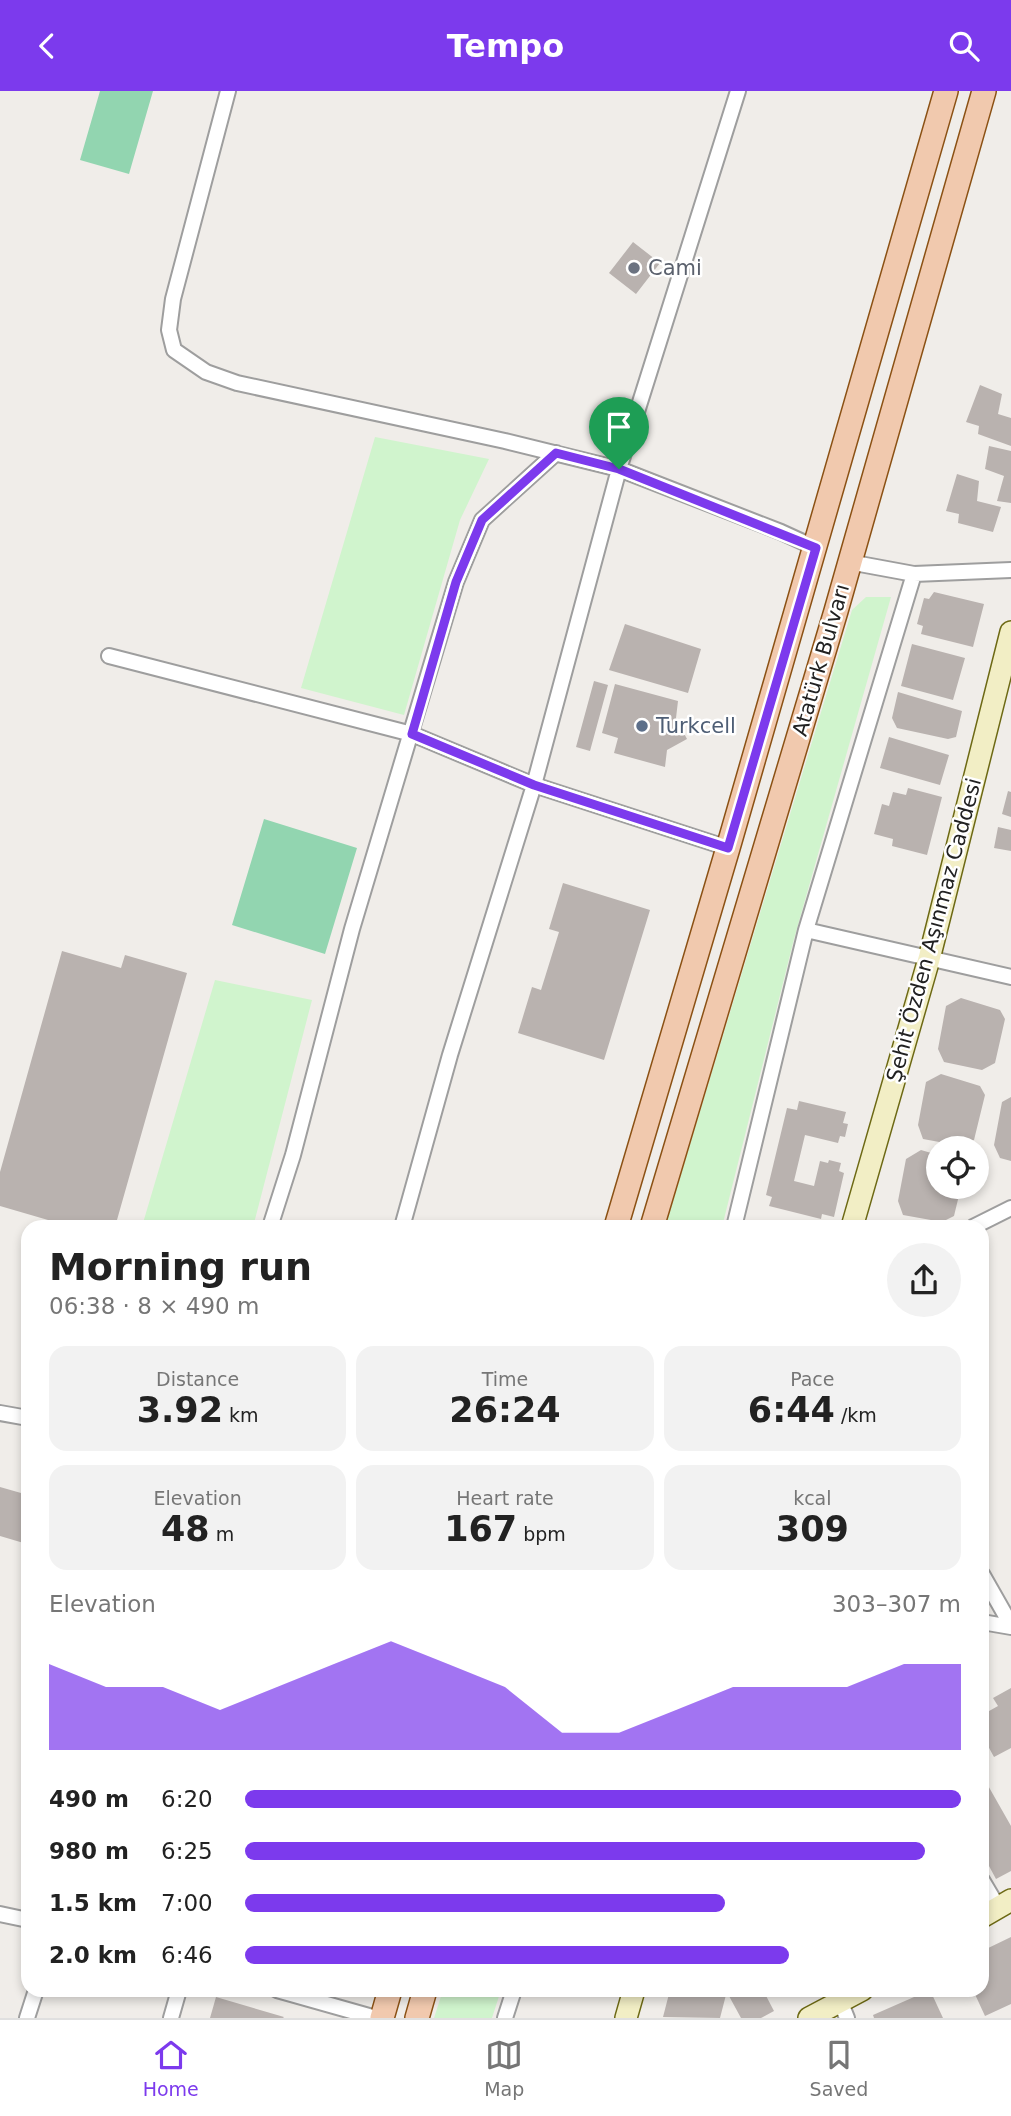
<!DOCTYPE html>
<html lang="en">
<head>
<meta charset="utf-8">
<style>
  body { margin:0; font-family:"DejaVu Sans",sans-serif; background:#f2f2f2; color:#222; height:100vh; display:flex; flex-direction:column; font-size:26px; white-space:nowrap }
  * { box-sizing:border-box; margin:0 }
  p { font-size:23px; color:#767676 }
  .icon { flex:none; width:38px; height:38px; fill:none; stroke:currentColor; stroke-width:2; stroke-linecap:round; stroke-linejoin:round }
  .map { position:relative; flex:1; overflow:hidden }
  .panel { position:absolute; left:21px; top:1129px; width:968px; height:777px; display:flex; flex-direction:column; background:#fff; border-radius:21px; box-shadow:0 4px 10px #0003 }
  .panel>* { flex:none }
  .tools { position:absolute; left:926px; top:1045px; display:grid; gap:14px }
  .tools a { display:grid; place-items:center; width:63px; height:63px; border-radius:50%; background:#fff; box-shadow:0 4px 10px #0003; font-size:35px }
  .pin { position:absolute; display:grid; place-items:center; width:60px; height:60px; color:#fff; margin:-72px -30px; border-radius:50% 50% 50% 0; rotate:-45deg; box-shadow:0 0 7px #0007 }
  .pin .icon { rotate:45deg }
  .round { display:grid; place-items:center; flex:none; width:74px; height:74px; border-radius:37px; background:#f2f2f2 }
  .headline { display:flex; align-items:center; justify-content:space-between; height:119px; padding:0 28px }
  h1 { font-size:38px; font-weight:700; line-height:52px }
  .metrics { display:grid; grid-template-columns:repeat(3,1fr); gap:10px; height:119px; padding:7px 28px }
  .metrics div { display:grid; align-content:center; border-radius:18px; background:#f2f2f2; text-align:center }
  .metrics b { font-size:35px; font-weight:700 }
  .metrics small { font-size:19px; font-weight:400 }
  .metrics p { font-size:19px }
  .chart { height:196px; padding:14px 28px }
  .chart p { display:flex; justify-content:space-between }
  .chart svg { width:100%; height:126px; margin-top:7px; fill:#7c3aed; opacity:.7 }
  ul { padding:0 28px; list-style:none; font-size:23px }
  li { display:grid; grid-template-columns:112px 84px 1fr; align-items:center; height:52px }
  li i { height:18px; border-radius:9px; background:#7c3aed }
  header { display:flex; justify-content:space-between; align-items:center; height:91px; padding:0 28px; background:#7c3aed; color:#fff; font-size:32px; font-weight:700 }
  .menu { display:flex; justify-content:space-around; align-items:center; height:98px; border-top:2px solid #e0e0e0; background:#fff; font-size:19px; color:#767676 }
  .menu a { display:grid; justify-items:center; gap:4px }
  .menu .on { color:#7c3aed }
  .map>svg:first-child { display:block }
</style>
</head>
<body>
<header><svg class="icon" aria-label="back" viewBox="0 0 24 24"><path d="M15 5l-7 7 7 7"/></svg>Tempo<svg class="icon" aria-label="search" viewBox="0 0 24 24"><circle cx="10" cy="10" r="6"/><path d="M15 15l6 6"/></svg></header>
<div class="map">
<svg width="1011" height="1927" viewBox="0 0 1011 1927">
  <rect width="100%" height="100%" fill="#f0ede9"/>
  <path fill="#d0f4cd" d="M375,346L489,368L460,429L404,624L301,597Z
    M866,506H891L794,848L722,1136H665L852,519Z
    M215,889L312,909L253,1136H158L143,1132Z
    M443,1899H501L492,1927H434Z"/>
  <path fill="#92d5b0" d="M100,0H153L129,83L80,69Z
    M264,728L357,757L325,863L232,834Z"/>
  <path fill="#b9b2af" d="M633,151L660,172L636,203L609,182Z
    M980,294L1002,303L998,323L1011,327V355L978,343L979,335L966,331Z
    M989,355L1011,360V412L997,410L1004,385L985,378Z
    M957,383L979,390L977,410L1001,416L993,441L958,432L959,423L946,420Z
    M934,501L984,513L973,556L921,543L923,535L917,533L924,507L929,508Z
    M625,533L701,558L688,602L609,579Z
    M912,553L965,567L953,609L901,595Z
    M594,590L608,594L590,660L576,656Z
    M615,593L678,610L676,627L687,648L667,659L665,676L614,662L618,647L602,642Z
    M898,601L962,620L956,646L948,648L897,637L892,627Z
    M889,646L949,664L940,694L880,677Z
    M908,697L942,706L927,764L892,755L893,748L874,743L882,713L889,715L893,701L906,704Z
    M1008,700L1011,701V726L1002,723Z
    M998,736L1011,739V760L994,757Z
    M563,792L650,819L604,969L518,942L532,896L541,899L559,841L549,838Z
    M62,860L121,877L125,864L187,882L115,1136H72L0,1115V1081Z
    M961,907L1000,919L1005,928L995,972L982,979L944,971L938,958L946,915Z
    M941,983L980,995L985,1004L974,1049L961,1055L923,1048L918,1034L926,991Z
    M1011,1006V1070L1000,1067L994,1054L1002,1011Z
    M799,1010L846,1021L843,1032L848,1033L845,1046L840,1045L838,1052L805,1044L794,1090L814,1095L820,1070L828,1072L829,1069L841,1072L839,1080L844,1082L834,1126L822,1123L821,1128L769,1115L772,1106L766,1104L787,1017L797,1019Z
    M921,1059L938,1064V1096H961L954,1125L942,1131L903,1124L898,1110L906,1068Z
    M0,1396L28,1404L27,1453L0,1445Z
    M1011,1597V1657L994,1666L982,1644V1624L998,1615L993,1607Z
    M986,1691L1011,1735V1780L996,1788L982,1762V1694Z
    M1011,1846V1913L985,1925L973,1899H982V1860Z
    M670,1899L727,1900L720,1927L663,1926Z
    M741,1899H763L774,1920L761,1927H741L729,1905Z
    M930,1899L943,1927H874L873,1924Z
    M216,1906L284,1926L283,1927H210Z"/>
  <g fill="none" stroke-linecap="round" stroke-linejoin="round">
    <defs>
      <path id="street" d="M228,0L173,208L169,239L174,259L206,281L237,292L505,350L619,378L781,441L816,457
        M849,471L914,483L1011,479
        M109,565L412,643L534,694L728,757
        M806,839L1011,886
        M270,1136L293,1064L352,838L456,491L482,429L556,362
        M402,1136L450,964L534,694L619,378L738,0
        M734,1136L806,839L914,483
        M973,1136L1011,1117
        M0,1322L28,1327
        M982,1483L1011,1534
        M982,1531L1011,1536
        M982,1789L998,1816
        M0,1823L28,1829
        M277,1899L376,1927
        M841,1912L847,1927
        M27,1927L36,1899
        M171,1927L179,1899
        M505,1927L514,1899"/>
      <path id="secondary" d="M852,1136L929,868L1011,541
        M982,1826L1011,1809
        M626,1927L634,1899
        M809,1927L862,1899"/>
      <path id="primary" d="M616,1136L728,757L946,0
        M652,1136L836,520L984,0
        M382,1927L390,1899
        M417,1927L425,1899"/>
    </defs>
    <use href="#street" stroke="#9e9e9e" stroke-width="18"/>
    <use href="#secondary" stroke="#6d6914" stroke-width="24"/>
    <use href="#primary" stroke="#8b5114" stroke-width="26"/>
    <use href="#street" stroke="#fff" stroke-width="14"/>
    <use href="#secondary" stroke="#f2eec5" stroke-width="21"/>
    <use href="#primary" stroke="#f1c9ae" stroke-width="23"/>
  </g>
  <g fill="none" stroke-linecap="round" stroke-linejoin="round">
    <defs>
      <path id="route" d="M556,362L619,378L816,457L728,757L534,694L412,643L456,491L482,429Z"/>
    </defs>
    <use href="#route" stroke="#fff" stroke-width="14"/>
    <use href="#route" stroke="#7c3aed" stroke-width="9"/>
  </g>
  <circle fill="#6b7280" stroke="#fff" stroke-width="2.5" cx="634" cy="177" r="7"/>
  <circle fill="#5c6f8a" stroke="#fff" stroke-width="2.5" cx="642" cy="635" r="7"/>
  <g text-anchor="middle" stroke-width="5" stroke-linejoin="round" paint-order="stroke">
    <g font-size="21" fill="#5b616d" stroke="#fff" text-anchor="start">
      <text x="648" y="184">Cami</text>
    </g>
    <g font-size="21" fill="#212121" stroke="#fff">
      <text transform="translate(821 569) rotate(-74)" y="7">Atatürk Bulvarı</text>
      <text transform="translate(934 839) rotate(-75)" y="7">Şehit Özden Aşınmaz Caddesi</text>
    </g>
    <g font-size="21" fill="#4e5e75" stroke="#fff" text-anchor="start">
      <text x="656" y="642">Turkcell</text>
    </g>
  </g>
</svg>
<div class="tools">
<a><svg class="icon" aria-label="locate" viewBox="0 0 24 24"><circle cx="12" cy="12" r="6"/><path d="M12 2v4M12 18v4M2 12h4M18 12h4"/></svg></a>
</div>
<div class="pin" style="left:619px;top:378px;background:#1e9e55"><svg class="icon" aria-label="arrive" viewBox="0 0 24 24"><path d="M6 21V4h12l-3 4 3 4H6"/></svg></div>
<section class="panel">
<div class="headline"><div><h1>Morning run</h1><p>06:38 · 8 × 490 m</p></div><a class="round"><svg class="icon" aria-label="share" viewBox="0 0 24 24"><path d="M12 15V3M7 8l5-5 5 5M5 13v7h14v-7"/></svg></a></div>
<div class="metrics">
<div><p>Distance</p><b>3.92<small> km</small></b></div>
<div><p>Time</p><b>26:24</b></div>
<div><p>Pace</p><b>6:44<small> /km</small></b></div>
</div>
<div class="metrics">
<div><p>Elevation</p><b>48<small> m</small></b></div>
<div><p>Heart rate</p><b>167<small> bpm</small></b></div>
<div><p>kcal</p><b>309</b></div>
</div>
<div class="chart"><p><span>Elevation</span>303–307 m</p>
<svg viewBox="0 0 160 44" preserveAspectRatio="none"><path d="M0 44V14L10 22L20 22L30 30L40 22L50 14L60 6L70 14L80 22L90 38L100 38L110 30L120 22L130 22L140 22L150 14L160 14V44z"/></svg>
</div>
<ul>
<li><b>490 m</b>6:20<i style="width:100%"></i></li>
<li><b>980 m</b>6:25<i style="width:95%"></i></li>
<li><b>1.5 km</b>7:00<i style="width:67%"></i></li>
<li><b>2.0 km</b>6:46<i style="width:76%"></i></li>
</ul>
</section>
</div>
<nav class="menu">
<a class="on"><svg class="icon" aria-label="home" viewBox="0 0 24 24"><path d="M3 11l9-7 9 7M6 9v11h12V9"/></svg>Home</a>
<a><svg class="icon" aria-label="map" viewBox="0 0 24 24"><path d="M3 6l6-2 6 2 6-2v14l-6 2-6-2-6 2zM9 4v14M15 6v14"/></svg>Map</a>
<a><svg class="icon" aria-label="saved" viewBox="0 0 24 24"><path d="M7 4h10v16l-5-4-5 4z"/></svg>Saved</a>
</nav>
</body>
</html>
